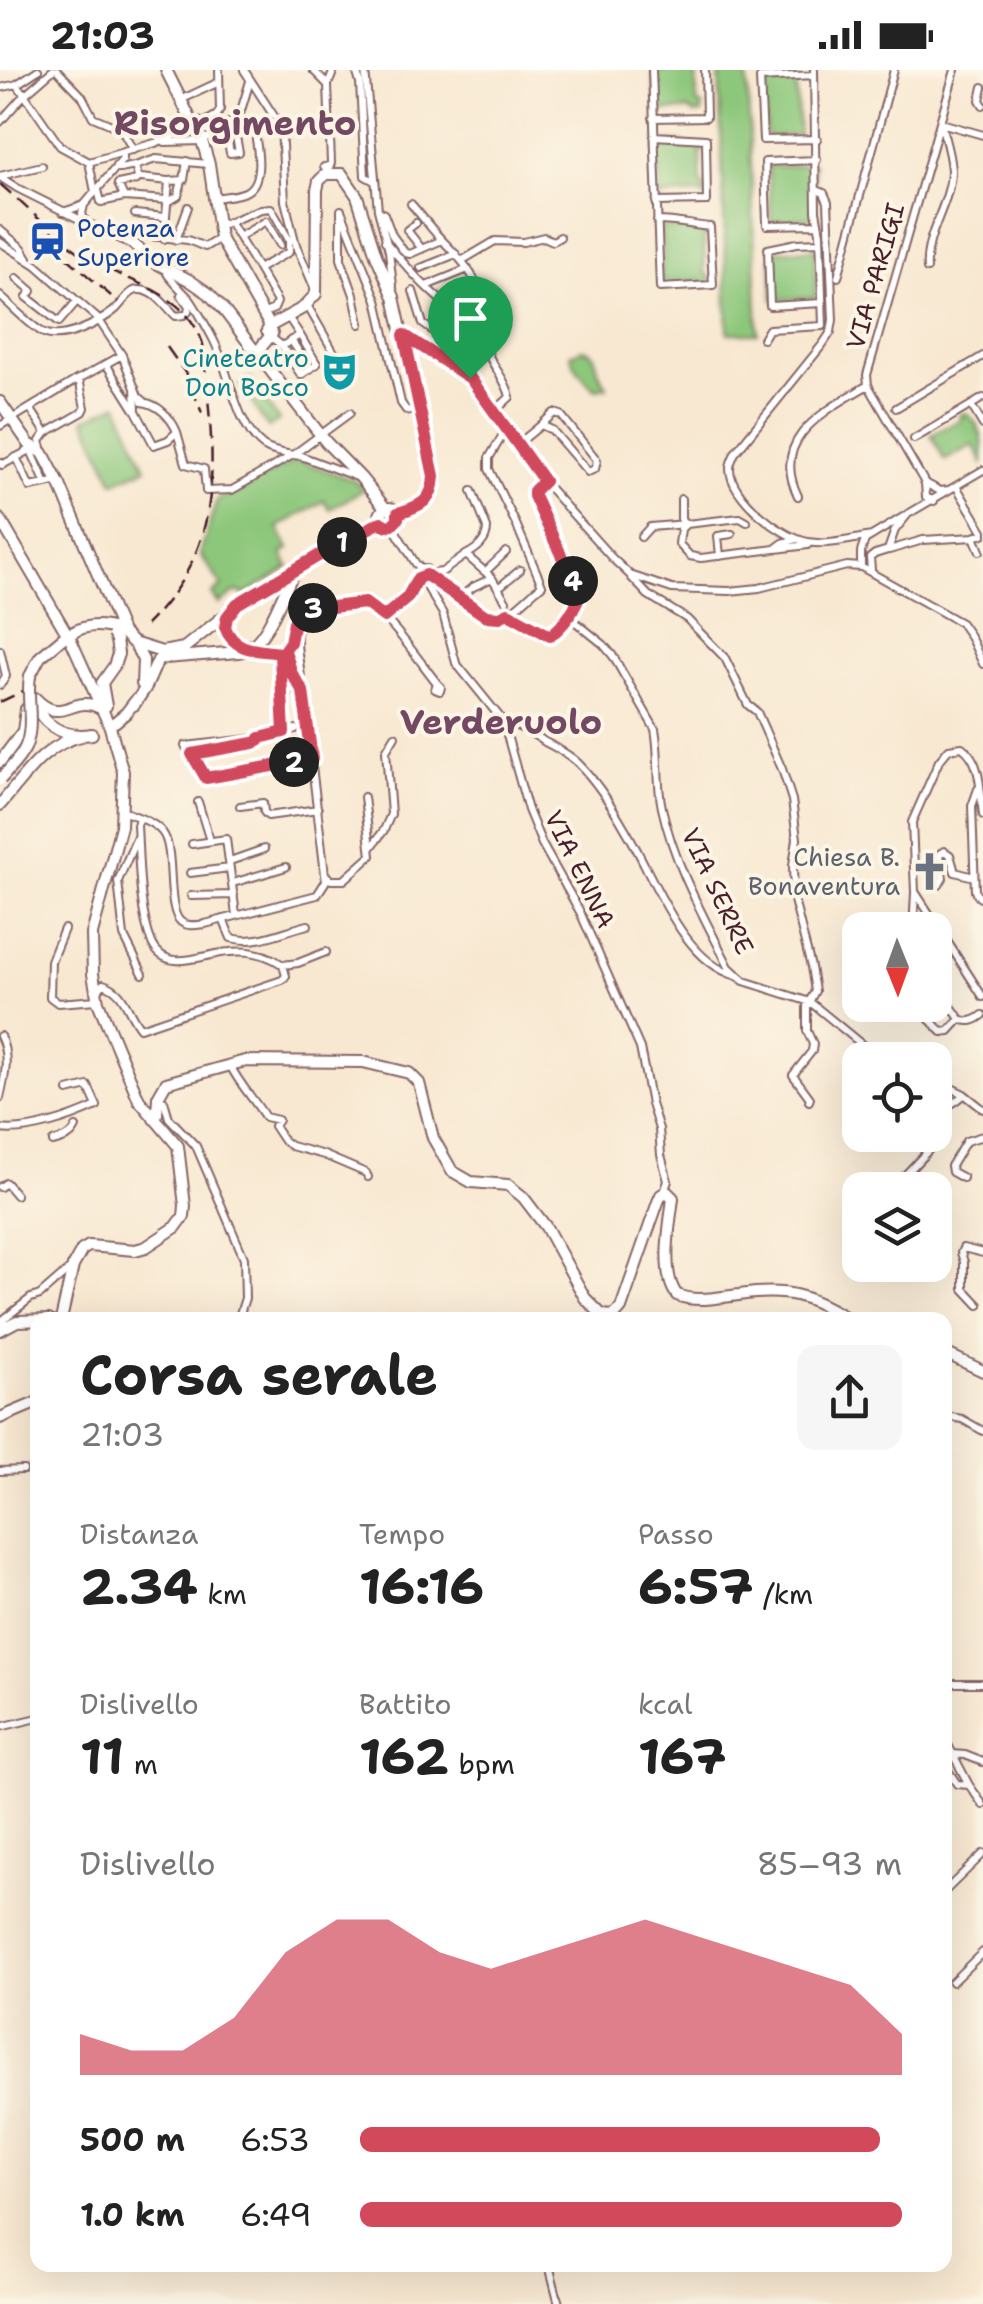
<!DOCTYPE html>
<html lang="it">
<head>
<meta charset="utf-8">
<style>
  body { margin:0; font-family:"Shantell Sans",sans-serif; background:#f6f6f6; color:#222; height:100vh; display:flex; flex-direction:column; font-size:38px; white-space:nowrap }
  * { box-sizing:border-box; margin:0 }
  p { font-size:32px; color:#767676 }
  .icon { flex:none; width:55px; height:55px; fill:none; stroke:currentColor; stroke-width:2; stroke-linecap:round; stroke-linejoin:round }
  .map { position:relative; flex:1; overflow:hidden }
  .panel { position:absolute; left:30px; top:1242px; width:922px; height:960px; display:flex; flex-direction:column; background:#fff; border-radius:20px; box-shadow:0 10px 40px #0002 }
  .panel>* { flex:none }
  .needle { width:65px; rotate:179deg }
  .buttons { position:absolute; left:842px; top:842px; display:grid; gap:20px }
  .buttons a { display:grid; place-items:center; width:110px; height:110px; border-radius:20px; background:#fff; box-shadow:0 10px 40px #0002; font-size:50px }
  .pin { position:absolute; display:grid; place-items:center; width:85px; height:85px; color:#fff; margin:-102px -42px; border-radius:50% 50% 50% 0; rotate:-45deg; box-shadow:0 0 10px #0007 }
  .pin .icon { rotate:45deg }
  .km { position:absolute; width:50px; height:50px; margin:-25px; border-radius:50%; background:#222; color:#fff; font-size:28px; line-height:50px; text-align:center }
  .round { display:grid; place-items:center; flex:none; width:105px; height:105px; border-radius:20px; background:#f6f6f6 }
  .head { display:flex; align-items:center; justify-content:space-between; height:170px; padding:0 50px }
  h1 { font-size:55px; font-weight:700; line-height:75px }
  .figures { display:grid; grid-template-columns:repeat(3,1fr); gap:15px; height:170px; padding:10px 50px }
  .figures div { display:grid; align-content:center }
  .figures b { font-size:50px; font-weight:700 }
  .figures small { font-size:28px; font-weight:400 }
  .figures p { font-size:28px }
  .chart { height:280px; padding:20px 50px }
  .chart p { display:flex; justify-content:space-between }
  .chart svg { width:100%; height:180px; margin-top:10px; fill:#d1495b; opacity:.7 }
  ul { padding:0 50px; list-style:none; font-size:32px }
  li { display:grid; grid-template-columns:160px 120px 1fr; align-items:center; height:75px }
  li i { height:25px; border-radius:12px; background:#d1495b }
  .status { display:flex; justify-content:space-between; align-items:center; height:70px; padding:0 50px; background:#fff; direction:ltr }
  .status svg { height:28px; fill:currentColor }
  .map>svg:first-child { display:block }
</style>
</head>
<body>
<div class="status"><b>21:03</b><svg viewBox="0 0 49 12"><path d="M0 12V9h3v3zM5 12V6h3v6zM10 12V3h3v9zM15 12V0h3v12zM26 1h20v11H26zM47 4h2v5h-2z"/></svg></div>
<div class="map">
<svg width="983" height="2234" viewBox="0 0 983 2234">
  <rect width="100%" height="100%" fill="#fcf5e5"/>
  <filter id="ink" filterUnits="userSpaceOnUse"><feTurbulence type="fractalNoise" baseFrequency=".01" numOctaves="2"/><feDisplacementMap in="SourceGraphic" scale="20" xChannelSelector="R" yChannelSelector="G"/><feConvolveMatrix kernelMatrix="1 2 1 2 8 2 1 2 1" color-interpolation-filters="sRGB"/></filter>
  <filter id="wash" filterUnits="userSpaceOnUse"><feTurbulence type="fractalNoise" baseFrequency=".0048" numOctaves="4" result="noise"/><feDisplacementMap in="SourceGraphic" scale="40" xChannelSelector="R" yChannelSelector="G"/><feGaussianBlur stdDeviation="2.25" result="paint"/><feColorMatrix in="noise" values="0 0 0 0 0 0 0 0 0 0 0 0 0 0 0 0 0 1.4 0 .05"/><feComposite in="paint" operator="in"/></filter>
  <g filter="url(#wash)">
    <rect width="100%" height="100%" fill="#f8e8d1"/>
    <path fill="#8dc77b" stroke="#6c7353" stroke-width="2.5" d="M653,0H696L697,34L702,36V43L695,44L689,40L659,41L657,46Z
      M719,0H747L758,263H728Z
      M796,12L799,65L767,67L764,14Z
      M656,70L661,73L682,72L685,75H703V81L700,83L701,115L706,117L705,129L703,124L662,126L660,130Z
      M814,94V148L771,151L768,97Z
      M660,155L663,158L687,157L689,161H707V166L704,168L705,203L710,207L709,214H704L701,210L665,212L662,214L661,193L664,189Z
      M815,179L816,228L773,230L771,181Z
      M582,279C599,282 594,293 600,305C602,310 605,313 607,317L596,319C585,312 573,296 571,284Z
      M250,308L279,351L268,358L240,315Z
      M118,334L146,398L114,412L85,349Z
      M965,343C983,354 983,373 983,393L973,375L945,390L931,365L962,349L960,345Z
      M296,390L354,410L363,420L330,439L324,431L278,457L289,479L282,483L289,497L246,525L237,521L219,534L212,524L222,516L200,484L217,430L249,416Z"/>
  </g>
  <g filter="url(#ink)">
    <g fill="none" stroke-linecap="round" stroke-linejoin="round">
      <defs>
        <path id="minor" d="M57,0L82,26L93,47L121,59L133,80
          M244,0L281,57L285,131L296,175L314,217
          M313,0L328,15L334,0
          M356,0L360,13L365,106L374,111
          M365,0L378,140L389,181L393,216
          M652,0L660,218L713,215L710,157C691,155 676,151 657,151
          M814,5L760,8L763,70L817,69
          M17,14L60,76L89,92
          M983,17L980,30L983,35
          M0,18L17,14L38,0
          M187,27L219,12
          M653,48L706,47L705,0
          M0,52L23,26L53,0
          M941,53L983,65
          M202,54L217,45L220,40L219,0
          M236,57L250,11
          M200,62L229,53L236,57V61L231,65L203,68
          M227,66L230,83L239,82L235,62
          M654,66L706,69L707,131L656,132
          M165,72L203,71
          M817,90L765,92L767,155L818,154
          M89,92L155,73L192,59
          M89,92L95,122
          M116,96L120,99L135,96L138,107L137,110L118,114L124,127
          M135,96L156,89L208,94
          M324,97L330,96L331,93L328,15
          M0,106L42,96
          M0,107L17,118L85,152
          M141,108L169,111
          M98,120L101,132L124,127L167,130
          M817,120L824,123L828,132L833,250L831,262L823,274L735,383C733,388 730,393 730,398C729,426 782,468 808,472C828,476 852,469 872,466
          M215,128C224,126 239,126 247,121C265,110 257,75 254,58
          M168,132L178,126L182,111
          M84,135L82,144L86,153L111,162L188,170L205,177L220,168
          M379,141L384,144L392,165L405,183L410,184L442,170
          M63,142L84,135L123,89V83
          M135,144L165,147
          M416,153L407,160L422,179
          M219,156L261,139L271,138L289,170V182L258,199L230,153
          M0,160L22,178L28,188
          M239,167L266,151L280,175
          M164,169L169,111L184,110L187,91
          M176,170L188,137
          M385,171C406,196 440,238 472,249L477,246C487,215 463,191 443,171C432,160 422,146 411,134
          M0,172L36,195L98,249L122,285L138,326L144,331
          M820,172L797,173L768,179L770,236L822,233
          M463,190L495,171L523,172L544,167L553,171L560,167
          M421,198L456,184
          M258,199L277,232L274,239L262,244
          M927,199C924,164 951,134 951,100C950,84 945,69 941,54
          M171,200L167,203L168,205C175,214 182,221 189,228C194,234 209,261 213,269C229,299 236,356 263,376C272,382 282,383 293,385L350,343
          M838,207L894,0
          M17,208L32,221L27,227L59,252L77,231
          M426,216L468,199
          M413,221L423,254L458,279L487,280
          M181,225L189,236L188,242
          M0,226C13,237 27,253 42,262C62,273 99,253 115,240C122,234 129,220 138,220C155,219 166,237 176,246L184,245
          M307,235L339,291
          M288,247L300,265
          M472,249C482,261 484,275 490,288C497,302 507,312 510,327L495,341
          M360,254L354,225L341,189V140L377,230L401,333L406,340L419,342
          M404,265L470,308L543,411L612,488L630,505L672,519L729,521L759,518L847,496L861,497L961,553L970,566L983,594
          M271,267L282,276L301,305L317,294L300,265L282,276
          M763,269L769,259L823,256L820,163L816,141L814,0
          M291,270L310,299
          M106,294L135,340
          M135,317L136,341L154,375L168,370L177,362L186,394L204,399L206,421L232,420L293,385L301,386L357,407
          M142,332C158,334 171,347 177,362
          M971,335L983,355
          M30,338L46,363
          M896,338L983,286
          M0,356L78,309
          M914,369L983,328
          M518,374L541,355L552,360L588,402L595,399L597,390L561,345L554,343L541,355
          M29,376L46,414L58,411
          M43,381L40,371L46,363L83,342L85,338L79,309L122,285
          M16,387L30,417L46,414
          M0,392L2,395L30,380
          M925,413L940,421L949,420
          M956,416L983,461
          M472,421L487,458C487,472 477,479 466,485L492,508L506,531
          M798,426C769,367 826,341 868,315
          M934,431L926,427L925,413L868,315L867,305L955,0
          M747,452L740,448L686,454L681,459L679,474L690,486L701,488L775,479L783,473L797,469
          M392,455L416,494L421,499H426L427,505L432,509C448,521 484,553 503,546C515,541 531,523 542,515L516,454L489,399V388L507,358
          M641,467L650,457L686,454L681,449V429
          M974,467L980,481
          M776,479L808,475
          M889,480L923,470L974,467L983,464
          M720,486L718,466L732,464
          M861,497V482L865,470L903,447
          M871,500L870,488L875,484L888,480L895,460L908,444L983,400
          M486,501L506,482
          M428,504L442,502L466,485
          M423,507L425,514L443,544L456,593L503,651L528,740L542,774L580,842L640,978L651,1034L659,1059L661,1085L668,1111L664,1122
          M631,507L648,525L687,549L725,588L748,635L757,642L782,699L792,730L797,769L793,795L794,830L811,897L815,921L807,936V961L813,974L812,981L793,1005L810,1028L809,1031
          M498,518L520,500
          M459,528L473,517L492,508
          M509,543L550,566L579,529V524L534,426L536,419L543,411
          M568,546L603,574L613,586L655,659C660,685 656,711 662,738C674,794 703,845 729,897L744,911L810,932L865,977L890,990
          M383,547L407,528L421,506
          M249,579L265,583L282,582
          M0,580L6,606L0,615
          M282,582L284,662L260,668L185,676L206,708L312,689
          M282,582C292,570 291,556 301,544
          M301,614C302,596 292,570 300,552C304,543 316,539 326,538C337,536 353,531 364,533C383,537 423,596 437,613L435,619L440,621L441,617L437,613
          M282,624L288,623L289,596
          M504,652C519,655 532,663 545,672C556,678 569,684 578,693C597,712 614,739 627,762C654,807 682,892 737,906
          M284,662L296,659
          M192,684L254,673L259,671L260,668
          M978,719L972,736L975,821L979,827L983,829
          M198,732L210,771
          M240,736L263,733L264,742L268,746L318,739
          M123,741C136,747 157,752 164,765C175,784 166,840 181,852C188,857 197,855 205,854L317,825L326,811L325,804L303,621L292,604L286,584L282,582
          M137,767L118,811L124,866L143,904
          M192,774L226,769L236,845
          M371,778L384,760L391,744L386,681L395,666
          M230,791L264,779
          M190,803L230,798
          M326,805L331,810H344L371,786L364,727
          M233,813L286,797
          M939,815L943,808L939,784L944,781L950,785L955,802L974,807
          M916,823L983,927
          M191,826L234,825
          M223,849L231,868C257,875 282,861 308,855
          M64,859L51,891L50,927L58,933L97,930
          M913,860L915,822L912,752L939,691L949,679L962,677C982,691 980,722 983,745
          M283,895L298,893L326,882
          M935,913L960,949C969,953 975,951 983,945
          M98,921L103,914C125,920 127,942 140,958L282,910L286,906L283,895C267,884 249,880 230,882C205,883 166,905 152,873C139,843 139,789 137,755L139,749
          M915,935L942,962L949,961L960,949
          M0,966C10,986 5,1007 0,1028
          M230,995C239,1014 254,1029 265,1047L278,1050L274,1056L284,1071L291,1076L324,1085L366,1103L368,1107
          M935,1010L964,1024L983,1039
          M159,1027L164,1031L169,1048L196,1076L244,1188L245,1228L238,1250
          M935,1045C943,1035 954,1036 964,1024
          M0,1059C29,1063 71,1048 97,1036L88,1016L68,1021
          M53,1072C62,1069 72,1068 76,1057
          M963,1108L952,1102L951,1096L966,1071L983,1066
          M0,1117L6,1113L16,1125
          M891,1120L940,1068V1061L935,1051
          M979,1235L964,1219V1192L961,1183L963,1178L983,1183
          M0,1252L31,1228L40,1225L72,1197
          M945,1346L962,1349L983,1361
          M0,1401L23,1400
          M945,1613H983
          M0,1657L38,1648
          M945,1669L969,1715L983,1735
          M953,1684L965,1685L983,1692
          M945,1696L957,1714L969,1715
          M945,1821L983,1784
          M952,1912L983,1882
          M549,2195L559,2234"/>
        <path id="major" d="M166,0L193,54
          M199,61L201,54L195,53L193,59L199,61L209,94L220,168L270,256V261
          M111,162L132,173L156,193L189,210L208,223L223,239L251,276
          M267,261L270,256L303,238L316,224L317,120L319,111L326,104H342L357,126L376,185L394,227L433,406C433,431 420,436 398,443
          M262,276L272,264
          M253,278L326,372L361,408L386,439
          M0,332L29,374L43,383L60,415L122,562
          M380 447a9 9 0 1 1 18 0a9 9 0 1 1-18 0Z
          M0,449L66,562
          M229,542L225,552L229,567L244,576L253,575
          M72,563C88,553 104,555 121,561
          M133,573L162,582L184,578L253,523L335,476L381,452
          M134,573L143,590L142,614
          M30,606L40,587L64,567
          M30,624C40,653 61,669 92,664
          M35,628C62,657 73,623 100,638
          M134,635L146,617L158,590L165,588L239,582C266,578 281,525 294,502
          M106,636L102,613L114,596L118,584
          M115,652L126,643L136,630
          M0,692L23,661L26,639
          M0,735C25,706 45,673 85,665
          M154,1049L157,1044L158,1027L166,1013L245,991L363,992L409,1003L419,1013L433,1068L452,1101L471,1112L508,1115L523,1127L546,1157L585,1228L602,1245L614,1246L621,1238L658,1132L661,1125L667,1122L673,1128C670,1154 660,1204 677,1225C697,1233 718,1227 739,1225C788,1218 809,1225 850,1250
          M61,1250L73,1196L82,1180L89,1176L135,1180L146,1177L176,1157L184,1146L185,1136L178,1076L139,1030L98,932L93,904L92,864L121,756L123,702L110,657L71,570
          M0,1260L17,1251L49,1250
          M945,1283L983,1301
          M0,1348L38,1332"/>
      </defs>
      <use href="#minor" stroke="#876565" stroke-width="10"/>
      <use href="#major" stroke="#876565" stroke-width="14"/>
      <use href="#minor" stroke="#fff" stroke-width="6"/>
      <use href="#major" stroke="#fff" stroke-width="10"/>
      <path stroke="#4a1f2b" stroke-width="2.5" stroke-dasharray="15 8" stroke-linecap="butt" d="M0,114C28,138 58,169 89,189C131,215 185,220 203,274C212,382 232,470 146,555
        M65,186L118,232
        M167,277L186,304L202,343
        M0,632L25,620"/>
      <defs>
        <path id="major-bridge" d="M122,562L133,573
          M113,564L116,570L118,584
          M0,710C8,700 19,690 25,678C35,655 26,630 30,606"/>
      </defs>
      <use href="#major-bridge" stroke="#876565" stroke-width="14" stroke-linecap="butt"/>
      <use href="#major-bridge" stroke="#fff" stroke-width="10"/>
    </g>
  </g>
  <g fill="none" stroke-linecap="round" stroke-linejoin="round" filter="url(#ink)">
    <defs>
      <path id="route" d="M470,308L404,265L434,406C433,431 421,436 398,443V449L392,455L386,456L381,452L335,476L237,534L227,547L225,557C235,585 264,579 286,584L292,604L303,621L312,689L206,708L192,684L254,673L259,671L260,668L284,662L280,586L290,572L294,552L307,540L365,533L384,547L407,528L418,508L426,505L486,546L500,547L508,543L550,566C562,557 577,539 579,524L534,426V421L544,411L470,308"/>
    </defs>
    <use href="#route" stroke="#fff" stroke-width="20"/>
    <use href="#route" stroke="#d1495b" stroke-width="12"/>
  </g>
  <defs>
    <symbol id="station-bare" viewBox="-9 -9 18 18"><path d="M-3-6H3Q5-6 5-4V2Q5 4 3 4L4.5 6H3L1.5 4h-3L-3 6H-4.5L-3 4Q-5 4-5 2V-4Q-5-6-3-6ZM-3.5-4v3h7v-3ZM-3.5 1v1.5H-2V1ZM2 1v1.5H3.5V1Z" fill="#1a4fb4" stroke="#fcf5e5" stroke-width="2.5" paint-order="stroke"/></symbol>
    <symbol id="theatre-bare" viewBox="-9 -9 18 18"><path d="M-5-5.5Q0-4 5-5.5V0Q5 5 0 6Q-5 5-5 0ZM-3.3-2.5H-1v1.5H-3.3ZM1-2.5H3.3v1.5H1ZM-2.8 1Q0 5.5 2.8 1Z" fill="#0f9aa8" stroke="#fcf5e5" stroke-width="2.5" paint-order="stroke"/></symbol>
    <symbol id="church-bare" viewBox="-9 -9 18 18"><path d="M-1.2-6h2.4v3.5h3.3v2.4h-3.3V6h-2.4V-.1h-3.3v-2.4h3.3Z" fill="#6b7280" stroke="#fcf5e5" stroke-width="2.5" paint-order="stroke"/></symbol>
  </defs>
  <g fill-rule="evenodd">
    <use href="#station-bare" x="20" y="144" width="55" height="55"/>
    <use href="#theatre-bare" x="312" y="274" width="55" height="55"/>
    <use href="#church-bare" x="902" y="774" width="55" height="55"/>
  </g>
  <g text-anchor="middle" stroke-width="8" stroke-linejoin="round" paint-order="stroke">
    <g font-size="25" fill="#164399" stroke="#fcf5e5" text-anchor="start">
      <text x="77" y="167">Potenza<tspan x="77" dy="29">Superiore</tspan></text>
    </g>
    <g font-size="25" fill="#4a1f2b" stroke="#fcf5e5">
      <text transform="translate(875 206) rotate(-74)" y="9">VIA PARIGI</text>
      <text transform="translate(580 799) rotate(64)" y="9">VIA ENNA</text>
      <text transform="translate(718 821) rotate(65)" y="9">VIA SERRE</text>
    </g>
    <g font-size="25" fill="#0d838f" stroke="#fcf5e5" text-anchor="end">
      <text x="309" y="297">Cineteatro<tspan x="309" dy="29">Don Bosco</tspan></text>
    </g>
    <g font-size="25" fill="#5b616d" stroke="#fcf5e5" text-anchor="end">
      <text x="900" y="796">Chiesa B.<tspan x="900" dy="29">Bonaventura</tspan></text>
    </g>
    <g font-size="35" font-weight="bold" fill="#734863" stroke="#fcf5e5">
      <text x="235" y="65">Risorgimento</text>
      <text x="501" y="664">Verderuolo</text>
    </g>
  </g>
</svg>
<div class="buttons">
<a><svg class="needle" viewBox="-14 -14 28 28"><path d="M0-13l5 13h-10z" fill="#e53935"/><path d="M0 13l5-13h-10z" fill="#767676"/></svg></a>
<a><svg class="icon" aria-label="locate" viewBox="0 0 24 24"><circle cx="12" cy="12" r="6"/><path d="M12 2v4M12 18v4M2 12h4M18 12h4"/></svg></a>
<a><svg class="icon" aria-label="layers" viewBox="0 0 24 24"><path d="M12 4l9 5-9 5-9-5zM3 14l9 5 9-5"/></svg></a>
</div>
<div class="pin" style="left:470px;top:308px;background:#1e9e55"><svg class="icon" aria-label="arrive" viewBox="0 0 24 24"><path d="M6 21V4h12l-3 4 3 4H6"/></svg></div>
<b class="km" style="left:342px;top:472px">1</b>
<b class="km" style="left:294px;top:692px">2</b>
<b class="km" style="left:313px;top:538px">3</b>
<b class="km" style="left:573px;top:511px">4</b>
<section class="panel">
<div class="head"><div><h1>Corsa serale</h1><p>21:03</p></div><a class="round"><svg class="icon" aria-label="share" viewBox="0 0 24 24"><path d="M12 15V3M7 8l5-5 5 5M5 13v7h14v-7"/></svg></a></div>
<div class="figures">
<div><p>Distanza</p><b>2.34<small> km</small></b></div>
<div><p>Tempo</p><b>16:16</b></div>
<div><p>Passo</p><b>6:57<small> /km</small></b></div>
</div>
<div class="figures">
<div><p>Dislivello</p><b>11<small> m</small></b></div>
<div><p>Battito</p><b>162<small> bpm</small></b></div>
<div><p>kcal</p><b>167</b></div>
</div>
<div class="chart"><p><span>Dislivello</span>85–93 m</p>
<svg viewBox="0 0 160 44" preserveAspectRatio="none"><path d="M0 44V34L10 38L20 38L30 30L40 14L50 6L60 6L70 14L80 18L90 14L100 10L110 6L120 10L130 14L140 18L150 22L160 34V44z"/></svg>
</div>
<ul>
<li><b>500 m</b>6:53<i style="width:96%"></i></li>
<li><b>1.0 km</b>6:49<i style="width:100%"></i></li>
</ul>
</section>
</div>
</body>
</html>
